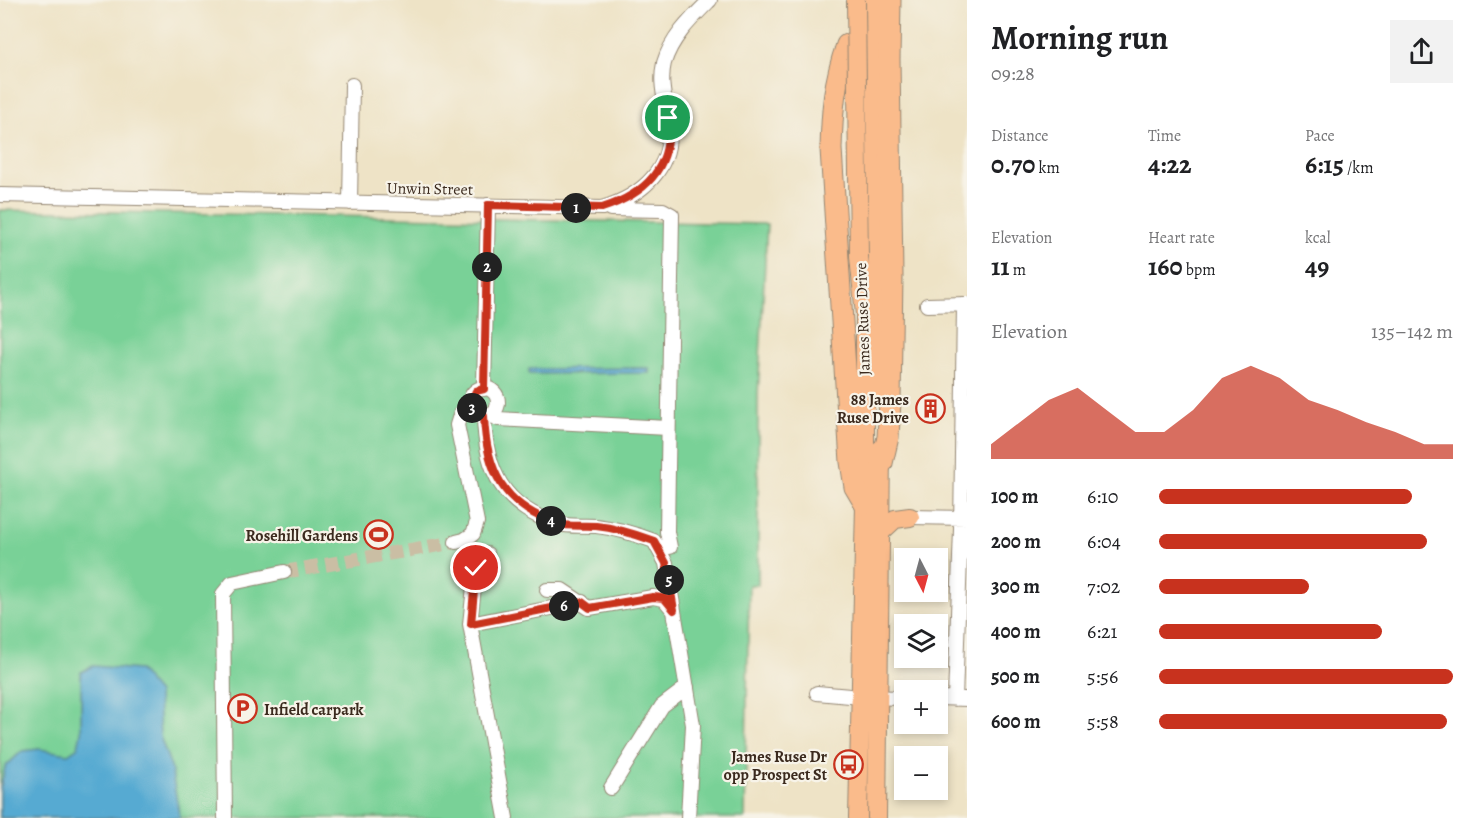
<!DOCTYPE html>
<html lang="en">
<head>
<meta charset="utf-8">
<style>
  body { margin:0; font-family:Alegreya,serif; background:#f2f2f2; color:#202124; height:100vh; display:flex; flex-direction:column; font-size:22px; white-space:nowrap }
  * { box-sizing:border-box; margin:0 }
  p { font-size:20px; color:#757577 }
  .icon { flex:none; width:33px; height:33px; fill:none; stroke:currentColor; stroke-width:2; stroke-linecap:round; stroke-linejoin:round }
  .map { position:relative; flex:1; overflow:hidden }
  .sheet { display:flex; flex-direction:column; background:#fff; width:510px }
  .sheet>* { flex:none }
  .needle { width:39px; rotate:174deg }
  .controls { position:absolute; left:894px; top:548px; display:grid; gap:12px }
  .controls a { display:grid; place-items:center; width:54px; height:54px; border-radius:0px; background:#fff; box-shadow:0 3px 9px #0003; font-size:30px }
  .pin { position:absolute; display:grid; place-items:center; width:51px; height:51px; color:#fff; margin:-26px; border:3px solid #fff; border-radius:50%; box-shadow:0 2px 6px #0007 }
  .km { position:absolute; width:30px; height:30px; margin:-15px; border-radius:50%; background:#222; color:#fff; font-size:16px; line-height:30px; text-align:center }
  .round { display:grid; place-items:center; flex:none; width:63px; height:63px; border-radius:0px; background:#f2f2f2 }
  .summary { display:flex; align-items:center; justify-content:space-between; height:102px; padding:0 24px }
  h1 { font-size:33px; font-weight:600; line-height:45px }
  .figures { display:grid; grid-template-columns:repeat(3,1fr); gap:9px; height:102px; padding:6px 24px }
  .figures div { display:grid; align-content:center }
  .figures b { font-size:26px; font-weight:600 }
  .figures small { font-size:16px; font-weight:400 }
  .figures p { font-size:16px }
  .chart { height:168px; padding:12px 24px }
  .chart p { display:flex; justify-content:space-between }
  .chart svg { width:100%; height:108px; margin-top:6px; fill:#c8321e; opacity:.7 }
  ul { padding:0 24px; list-style:none; font-size:20px }
  li { display:grid; grid-template-columns:96px 72px 1fr; align-items:center; height:45px }
  li i { height:15px; border-radius:8px; background:#c8321e }
  main { display:flex; flex:1; min-height:0 }
  .map>svg:first-child { display:block }
</style>
</head>
<body>
<main>
<div class="map">
<svg width="967" height="818" viewBox="0 0 967 818">
  <rect width="100%" height="100%" fill="#f7f3e8"/>
  <filter id="ink" filterUnits="userSpaceOnUse"><feTurbulence type="fractalNoise" baseFrequency=".0167" numOctaves="2"/><feDisplacementMap in="SourceGraphic" scale="12" xChannelSelector="R" yChannelSelector="G"/><feConvolveMatrix kernelMatrix="1 2 1 2 8 2 1 2 1" color-interpolation-filters="sRGB"/></filter>
  <filter id="wash" filterUnits="userSpaceOnUse"><feTurbulence type="fractalNoise" baseFrequency=".008" numOctaves="4" result="noise"/><feDisplacementMap in="SourceGraphic" scale="24" xChannelSelector="R" yChannelSelector="G"/><feGaussianBlur stdDeviation="1.35" result="paint"/><feColorMatrix in="noise" values="0 0 0 0 0 0 0 0 0 0 0 0 0 0 0 0 0 1.4 0 .05"/><feComposite in="paint" operator="in"/></filter>
  <g filter="url(#wash)">
    <rect width="100%" height="100%" fill="#eee3c6"/>
    <path fill="#79d197" stroke="#5a7e5a" stroke-width="1.5" d="M0,210L767,224L758,395V585H749L745,818H0Z"/>
    <path fill="#57aad2" stroke="#496a78" stroke-width="1.5" d="M649,368V373L529,374V369Z
      M93,666L139,670L158,693L160,736L171,767L180,818H0V789L5,767L22,751L39,749L68,754L78,747L81,733V672Z"/>
  </g>
  <g filter="url(#ink)">
    <g fill="none" stroke-linecap="round" stroke-linejoin="round">
      <path stroke="#cabea4" stroke-width="14" stroke-dasharray="14 7" stroke-linecap="butt" d="M284,572L456,542"/>
      <defs>
        <path id="minor" d="M0,195L602,208C642,196 675,168 668,122C666,101 659,84 664,63C671,38 692,18 710,0
          M350,203L352,85
          M610,209L663,210L672,215L667,532L670,547
          M927,305L967,304
          M470 402a14 14 0 1 1 28 0a14 14 0 1 1-28 0Z
          M484,389L488,205
          M490,414L498,419L668,428
          M484,416C485,470 503,508 559,524C570,527 584,525 596,526C616,528 635,534 654,541L666,563L693,725L688,818
          M910,517L967,518
          M456,542L464,540L473,534L477,522L457,425L461,412L471,406
          M547,590H562L589,608L653,597L664,599L674,611
          M470,624L476,568L487,554
          M817,693L861,697L904,698
          M938,698L967,699
          M955,699L961,529L964,304
          M611,788L662,706L687,687
          M225,818L223,594L232,583L284,572
          M506,818L470,624L582,602"/>
        <path id="major" d="M874,0L880,391
          M857,88L859,257L865,315V504L858,818
          M881,532L895,519L910,517
          M877,818L881,449"/>
        <path id="highway" d="M847,45C834,83 832,110 831,149L851,462L855,487L865,504
          M882,463L888,437L890,401L892,276L889,59L890,0"/>
      </defs>
      <use href="#minor" stroke="#948672" stroke-width="16"/>
      <use href="#major" stroke="#948672" stroke-width="20"/>
      <use href="#highway" stroke="#948672" stroke-width="23"/>
      <use href="#minor" stroke="#fff" stroke-width="14"/>
      <use href="#major" stroke="#fabb8b" stroke-width="18"/>
      <use href="#highway" stroke="#fabb8b" stroke-width="21"/>
      <defs>
        <path id="major-bridge" d="M856,0L857,88"/>
      </defs>
      <use href="#major-bridge" stroke="#948672" stroke-width="20" stroke-linecap="butt"/>
      <use href="#major-bridge" stroke="#fabb8b" stroke-width="18"/>
    </g>
  </g>
  <g fill="none" stroke-linecap="round" stroke-linejoin="round" filter="url(#ink)">
    <defs>
      <path id="route" d="M476,568L471,624L582,602L590,608L653,597L664,598L674,610L666,563L654,541C635,534 616,528 596,526C584,525 570,527 559,524C503,507 486,470 484,416L476,413L471,402L476,391L484,389L488,205L602,208C646,194 673,167 668,118"/>
    </defs>
    <use href="#route" stroke="#fff" stroke-width="12"/>
    <use href="#route" stroke="#c8321e" stroke-width="8"/>
  </g>
  <defs>
    <symbol id="building-ring" viewBox="-11 -11 22 22"><circle r="9.5" fill="#f7f3e8" stroke="#c8321e" stroke-width="1.5"/><path d="M-4-6H4V6H1V3H-1V6H-4ZM-2.5-4.3h1.7v1.8h-1.7ZM.8-4.3h1.7v1.8H.8ZM-2.5-1h1.7V.8h-1.7ZM.8-1h1.7V.8H.8Z" fill="#c8321e"/></symbol>
    <symbol id="stadium-ring" viewBox="-11 -11 22 22"><circle r="9.5" fill="#f7f3e8" stroke="#c8321e" stroke-width="1.5"/><path d="M0-5a6.5 5 0 1 0 0 10a6.5 5 0 1 0 0-10ZM-3.5-1.8h7v3.6h-7Z" fill="#c8321e"/></symbol>
    <symbol id="parking-ring" viewBox="-11 -11 22 22"><circle r="9.5" fill="#f7f3e8" stroke="#c8321e" stroke-width="1.5"/><path d="M-3.5-5.5H1a3.5 3.5 0 0 1 0 7H-1V5.5H-3.5ZM-1-3.4V-.6H.8a1.4 1.4 0 0 0 0-2.8Z" fill="#c8321e"/></symbol>
    <symbol id="bus-ring" viewBox="-11 -11 22 22"><circle r="9.5" fill="#f7f3e8" stroke="#c8321e" stroke-width="1.5"/><path d="M-5-6H5V4H4V6H2V4H-2V6H-4V4H-5ZM-3.5-4V0h7V-4ZM-3.5 1.2v1.5H-2V1.2ZM2 1.2v1.5H3.5V1.2Z" fill="#c8321e"/></symbol>
  </defs>
  <g fill-rule="evenodd">
    <use href="#building-ring" x="914" y="392" width="33" height="33"/>
    <use href="#stadium-ring" x="362" y="518" width="33" height="33"/>
    <use href="#parking-ring" x="226" y="692" width="33" height="33"/>
    <use href="#bus-ring" x="832" y="748" width="33" height="33"/>
  </g>
  <g text-anchor="middle" stroke-width="4.5" stroke-linejoin="round" paint-order="stroke">
    <g font-size="16" fill="#3b2a1e" stroke="#f7f3e8">
      <text transform="translate(430 188) rotate(1)" y="6">Unwin Street</text>
      <text transform="translate(862 319) rotate(-92)" y="6">James Ruse Drive</text>
    </g>
    <g font-size="16" font-weight="bold" fill="#3b2a1e" stroke="#f7f3e8" text-anchor="end">
      <text x="909" y="405">88 James<tspan x="909" dy="18">Ruse Drive</tspan></text>
      <text x="358" y="541">Rosehill Gardens</text>
      <text x="264" y="715" text-anchor="start">Infield carpark</text>
      <text x="827" y="762">James Ruse Dr<tspan x="827" dy="18">opp Prospect St</tspan></text>
    </g>
  </g>
</svg>
<div class="controls">
<a><svg class="needle" viewBox="-14 -14 28 28"><path d="M0-13l5 13h-10z" fill="#e53935"/><path d="M0 13l5-13h-10z" fill="#757577"/></svg></a>
<a><svg class="icon" aria-label="layers" viewBox="0 0 24 24"><path d="M12 4l9 5-9 5-9-5zM3 14l9 5 9-5"/></svg></a>
<a>+</a>
<a>−</a>
</div>
<div class="pin" style="left:668px;top:118px;background:#1e9e55"><svg class="icon" aria-label="arrive" viewBox="0 0 24 24"><path d="M6 21V4h12l-3 4 3 4H6"/></svg></div>
<div class="pin" style="left:476px;top:568px;background:#d93025"><svg class="icon" aria-label="check" viewBox="0 0 24 24"><path d="M5 12l5 5 9-10"/></svg></div>
<b class="km" style="left:576px;top:208px">1</b>
<b class="km" style="left:487px;top:267px">2</b>
<b class="km" style="left:472px;top:408px">3</b>
<b class="km" style="left:551px;top:521px">4</b>
<b class="km" style="left:669px;top:580px">5</b>
<b class="km" style="left:564px;top:606px">6</b>
</div>
<section class="sheet">
<div class="summary"><div><h1>Morning run</h1><p>09:28</p></div><a class="round"><svg class="icon" aria-label="share" viewBox="0 0 24 24"><path d="M12 15V3M7 8l5-5 5 5M5 13v7h14v-7"/></svg></a></div>
<div class="figures">
<div><p>Distance</p><b>0.70<small> km</small></b></div>
<div><p>Time</p><b>4:22</b></div>
<div><p>Pace</p><b>6:15<small> /km</small></b></div>
</div>
<div class="figures">
<div><p>Elevation</p><b>11<small> m</small></b></div>
<div><p>Heart rate</p><b>160<small> bpm</small></b></div>
<div><p>kcal</p><b>49</b></div>
</div>
<div class="chart"><p><span>Elevation</span>135–142 m</p>
<svg viewBox="0 0 160 44" preserveAspectRatio="none"><path d="M0 44V38L10 29L20 20L30 15L40 24L50 33L60 33L70 24L80 11L90 6L100 11L110 20L120 24L130 29L140 33L150 38L160 38V44z"/></svg>
</div>
<ul>
<li><b>100 m</b>6:10<i style="width:86%"></i></li>
<li><b>200 m</b>6:04<i style="width:91%"></i></li>
<li><b>300 m</b>7:02<i style="width:51%"></i></li>
<li><b>400 m</b>6:21<i style="width:76%"></i></li>
<li><b>500 m</b>5:56<i style="width:100%"></i></li>
<li><b>600 m</b>5:58<i style="width:98%"></i></li>
</ul>
</section>
</main>
</body>
</html>
